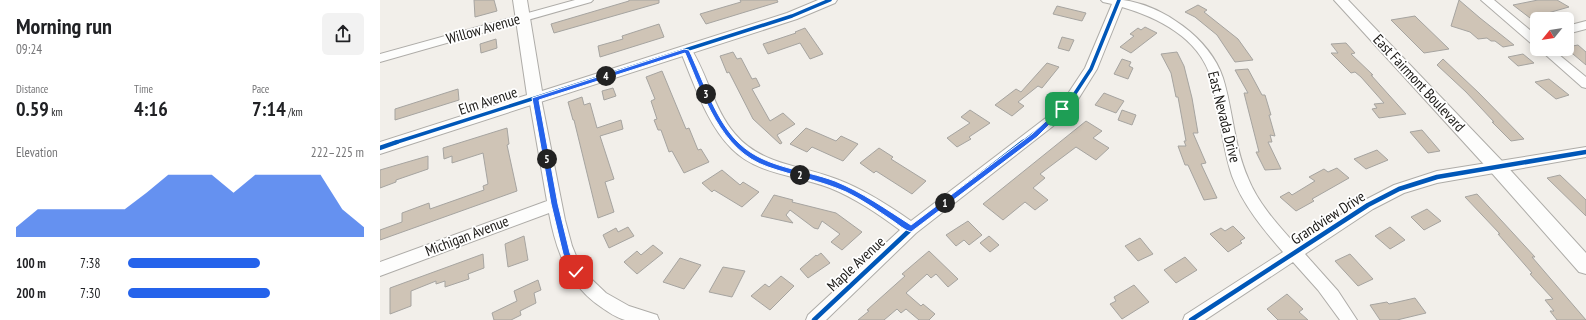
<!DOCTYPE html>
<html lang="en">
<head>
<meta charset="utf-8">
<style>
  body { margin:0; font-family:"PT Sans Narrow",sans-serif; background:#f2f2f2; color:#202124; height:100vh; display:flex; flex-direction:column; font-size:15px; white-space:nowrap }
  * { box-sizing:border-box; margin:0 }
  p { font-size:13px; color:#757577 }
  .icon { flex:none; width:22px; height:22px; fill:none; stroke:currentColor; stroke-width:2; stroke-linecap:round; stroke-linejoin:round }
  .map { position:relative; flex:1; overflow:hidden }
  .side { display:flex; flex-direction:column; background:#fff; width:380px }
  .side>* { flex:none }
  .needle { width:26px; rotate:240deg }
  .fabs { position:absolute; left:1150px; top:12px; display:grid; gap:8px }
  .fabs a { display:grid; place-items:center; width:44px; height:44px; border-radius:6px; background:#fff; box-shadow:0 2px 10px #0003; font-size:20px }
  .pin { position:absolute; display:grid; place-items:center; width:34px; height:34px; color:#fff; margin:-17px; border-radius:8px; box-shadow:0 2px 6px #0006 }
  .km { position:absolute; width:20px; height:20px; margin:-10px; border-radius:50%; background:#222; color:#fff; font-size:11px; line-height:20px; text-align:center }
  .round { display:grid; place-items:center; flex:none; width:42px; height:42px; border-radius:6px; background:#f2f2f2 }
  .summary { display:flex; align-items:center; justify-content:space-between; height:68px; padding:0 16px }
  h1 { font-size:22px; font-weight:700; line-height:30px }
  .figures { display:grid; grid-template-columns:repeat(3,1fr); gap:6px; height:68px; padding:4px 16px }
  .figures div { display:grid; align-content:center }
  .figures b { font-size:20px; font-weight:700 }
  .figures small { font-size:11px; font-weight:400 }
  .figures p { font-size:11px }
  .chart { height:112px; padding:8px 16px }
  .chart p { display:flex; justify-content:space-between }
  .chart svg { width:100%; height:72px; margin-top:4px; fill:#2563eb; opacity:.7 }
  ul { padding:0 16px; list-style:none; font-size:13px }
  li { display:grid; grid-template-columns:64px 48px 1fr; align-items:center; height:30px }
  li i { height:10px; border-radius:5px; background:#2563eb }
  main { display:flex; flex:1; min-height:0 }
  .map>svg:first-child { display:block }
</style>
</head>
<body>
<main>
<section class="side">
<div class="summary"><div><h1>Morning run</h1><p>09:24</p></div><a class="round"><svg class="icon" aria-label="share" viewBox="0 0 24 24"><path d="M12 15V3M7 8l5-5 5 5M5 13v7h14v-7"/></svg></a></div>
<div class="figures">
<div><p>Distance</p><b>0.59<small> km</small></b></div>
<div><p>Time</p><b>4:16</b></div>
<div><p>Pace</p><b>7:14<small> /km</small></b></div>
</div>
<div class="chart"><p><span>Elevation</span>222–225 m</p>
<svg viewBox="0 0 160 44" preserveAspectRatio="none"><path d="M0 44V38L10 27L20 27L30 27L40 27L50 27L60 17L70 6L80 6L90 6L100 17L110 6L120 6L130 6L140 6L150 27L160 38V44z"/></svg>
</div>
<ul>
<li><b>100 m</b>7:38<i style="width:56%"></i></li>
<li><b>200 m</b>7:30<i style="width:60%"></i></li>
</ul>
</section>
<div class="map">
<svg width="1206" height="320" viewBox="0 0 1206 320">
  <rect width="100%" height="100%" fill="#f2efea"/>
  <path fill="#cfc4b6" stroke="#a6a4a0" d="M94,0H114L117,11L95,17Z
    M249,0H279V3L174,33L171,24L249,1Z
    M360,0H397L398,2L326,24L320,14L361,2Z
    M1079,0L1100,18L1134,45L1123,47L1115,41H1111L1107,38L1098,39L1090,32L1071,26Z
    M1158,0H1177L1189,7L1150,18L1133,5Z
    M818,5L827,10L824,12L858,39L873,60L855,62L837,35L815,17L805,12Z
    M677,6L706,13L702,21L673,14Z
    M1035,16L1039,20L1069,49L1044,53L1011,20Z
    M279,24L284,37L220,57L218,46L243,39L242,36Z
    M765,27L777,33L751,53L740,47L754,36L750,34L758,28L761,30Z
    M425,28L443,54L430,59L420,43L388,54L383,44L416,33L415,32Z
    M682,37L694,40L689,51L678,48Z
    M116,39L117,48L101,53L100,44Z
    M966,43L975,53L971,54L993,75H991L1026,114L999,118L992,109L997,108L994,104L1004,103L981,77L975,72L971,73L951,53H958L951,44Z
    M1198,45L1206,52V65L1187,49V47Z
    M353,52L357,59L361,58L372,79L376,78L380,86L372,89L390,121L403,113L415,124L397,135L402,143L400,144L373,119L349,72L347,73L340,56Z
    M797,52L804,66L812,98L818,133H813L826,163L821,164L837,198L824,200L808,165H805L798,146H806L804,141H806L798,97H796L791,73L781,54Z
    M1143,54L1154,63L1138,66L1128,57Z
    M742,59L751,62L749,66L753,68L748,79L734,74Z
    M1063,59L1099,93L1144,139L1131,141L1112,122H1114L1086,92L1057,65Z
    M667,63L679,67L662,88L658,86L638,102L644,106L632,116L615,105L636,89L641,92Z
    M868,69L882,95H885L891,115H889L895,136L890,135L892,142H888L901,169L885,170L876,152H879L864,93H868L855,70Z
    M282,71L306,129L309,128L318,150L321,149L329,162L304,173L292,151L289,152L281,130H278L274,120L277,119L271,101L275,99L266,77Z
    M1169,79L1189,95L1176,99L1155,82Z
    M233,88L236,96L224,100L222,91Z
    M78,89L79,100L15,120V109Z
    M724,93L744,101L736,113L715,105Z
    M202,97L204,105L210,103L217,128L241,120L243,129L220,136L234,179L225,182L234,212L218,218L194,120H193L188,102Z
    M590,110L610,123L589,137L591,139L577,147L567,138L590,123L581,117Z
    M742,110L756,115L752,125L738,120Z
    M706,121L722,131L713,138L729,148L716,160L696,147L660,174L665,178L653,188L668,200L655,210L645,202L623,220L603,204Z
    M127,128L129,144L127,145L137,191L0,240V230L22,222V213L49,203L50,209L104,190L103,186L108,184L103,153L72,163V156L64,159L63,148Z
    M426,128L456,141L461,136L478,144L463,161L432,147L427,152L410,144Z
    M1042,130L1060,151L1048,153L1030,132Z
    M499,148L513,157L511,159L546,181L532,194L496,171L494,173L480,163Z
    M997,150L1008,160L986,169L974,159Z
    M48,156V169L16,180V182L0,188V170Z
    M957,168L969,178L932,199L934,201L916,211L900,197L909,192L912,195L935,181L929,177L944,169L948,172Z
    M342,170L360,185L363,182L379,192L362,207L334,190L332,192L322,183Z
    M1180,175L1206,200V216L1167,178Z
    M1097,194L1155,257H1152L1206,320H1177L1170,311H1174L1165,300L1173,299L1150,274L1152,273L1118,234H1120L1085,197Z
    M394,195L413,200L412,202L456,213L482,232L462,250L451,242L460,234L442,221L438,229L434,228L410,210L406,215L413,223L381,216Z
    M1047,209L1061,221L1044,230L1031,217Z
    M588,221L602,235L589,245L584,240L576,246L566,235Z
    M853,226L865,238L860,241L862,243L848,252L830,234L841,228L845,231Z
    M248,227L254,236L229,248L223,235L236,228L238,232Z
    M1010,227L1025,240L1010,249L995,236Z
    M144,236L148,260L128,267L125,244Z
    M609,236L619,245L610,252L600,243Z
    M760,238L773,254L758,261L745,246Z
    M273,245L283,253L257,274L244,262L257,251L261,255Z
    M549,251L578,279L568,287L556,274L551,278L547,274L526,293L541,306L543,304L555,314L549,320H539L526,309L521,313L517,309L504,320H478L489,311L487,310L525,276L522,274Z
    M441,253L450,263L428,278L420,269L436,255L437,256Z
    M103,254L104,268L88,274L89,279L65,287V281L56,284V281L31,291V306L10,314V288Z
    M970,254L993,279L978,286L955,261Z
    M805,257L817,270L796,283L784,270Z
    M300,258L321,265L304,289L283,282Z
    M343,267L365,271L352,297L329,292Z
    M401,276L414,286L390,310L371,296L385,284L389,287Z
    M158,280L161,290L154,293L156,303L140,311L141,315L131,320H114L112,313L137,301L134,291Z
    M754,285L769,302L742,319L730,304L736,301L734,297Z
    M907,294L923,309L919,312L928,320H898L887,309Z
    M1035,298L1046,313L1017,320H1000L990,305L1007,302L1009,304Z"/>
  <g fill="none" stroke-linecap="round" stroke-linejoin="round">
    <defs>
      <path id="minor" d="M195,0H213L211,2L0,62V54Z
        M721,0C728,0 736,0 743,0C782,5 830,38 843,78C853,110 854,146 868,178C878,203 897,224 915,244L983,201L1014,185L1057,171L1206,147V157L1057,183L1024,193L993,209L925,254L958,291L977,320H960L938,290L913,262L825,320H803L805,315L903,252C883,229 863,205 852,176C841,144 840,110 831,78C819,38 779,18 742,7L717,69L697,101L677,123L536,233L446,320H426L428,315L520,230C498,214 475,198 450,188C417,175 378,175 352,149C326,123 314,83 300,50L302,47H310C328,75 333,108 355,134C382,166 423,165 459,180C485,190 508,205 531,221L667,117L687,95L705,68L732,4L723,2Z
        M1101,0H1114L1157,36V46L1153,45Z
        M1206,21V29L1187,34V26Z
        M1159,49H1172L1206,77V88L1202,87Z
        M155,94L160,95L161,98L185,220L192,246L199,263L206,274L226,293L249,306L277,315L279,320C269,320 256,320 245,320C237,318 228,312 221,307C188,285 176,250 169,213L0,276V262L167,201L149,98L150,95Z"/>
      <path id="tertiary" d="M133,0H147L162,91L407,13L438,0H457L455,3L417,19L0,154V142L147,95Z
        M954,0H968L1122,161L1206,253V274L1199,272L1110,171Z"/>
    </defs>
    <use href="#minor" stroke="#aeaca8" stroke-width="2"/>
    <use href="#tertiary" stroke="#aeaca8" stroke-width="2"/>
    <use href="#minor" fill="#fdfdfc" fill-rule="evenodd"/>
    <use href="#tertiary" fill="#fdfdfc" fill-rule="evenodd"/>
    <defs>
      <path id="cycleway-far1" d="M14,143L412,16L450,0
        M642,143L672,120L692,98L711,69L739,0"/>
      <path id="cycleway" d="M0,148L17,142
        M434,320L531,229L643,142
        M811,320L988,205L1019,189L1057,177L1206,152"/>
    </defs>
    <use href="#cycleway-far1" stroke="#fff" stroke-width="5.5"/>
    <use href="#cycleway" stroke="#fff" stroke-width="7"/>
    <use href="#cycleway-far1" stroke="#0057b8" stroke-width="3.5"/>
    <use href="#cycleway" stroke="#0057b8" stroke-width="4.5"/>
  </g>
  <path fill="#2563eb" stroke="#fff" d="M304,49L309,50C323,80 336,121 359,143C385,168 423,169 455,181C482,192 506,209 531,225L652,134L680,108H685V109L657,137L531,232C524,230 519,225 513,221C498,211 483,200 466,192C441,181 414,176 388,167C340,151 323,94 305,53L159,100L178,204L190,253L199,272L196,275L193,274L183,254L171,204L152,98Z"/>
  <g text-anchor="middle" stroke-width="3.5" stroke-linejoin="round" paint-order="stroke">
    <g font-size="15" fill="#1b1916" stroke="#fff">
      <text transform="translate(103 29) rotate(-16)" y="5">Willow Avenue</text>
      <text transform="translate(1039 83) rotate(47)" y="5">East Fairmont Boulevard</text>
      <text transform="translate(108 101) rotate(-18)" y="5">Elm Avenue</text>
      <text transform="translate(844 117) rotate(76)" y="5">East Nevada Drive</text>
      <text transform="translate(948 218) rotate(-33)" y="5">Grandview Drive</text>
      <text transform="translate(87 236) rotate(-21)" y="5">Michigan Avenue</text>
      <text transform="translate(476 264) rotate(-43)" y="5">Maple Avenue</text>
    </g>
  </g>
</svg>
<div class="fabs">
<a><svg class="needle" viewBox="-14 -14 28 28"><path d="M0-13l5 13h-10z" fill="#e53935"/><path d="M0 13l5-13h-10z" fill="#757577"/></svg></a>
</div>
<div class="pin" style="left:682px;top:109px;background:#1e9e55"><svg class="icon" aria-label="arrive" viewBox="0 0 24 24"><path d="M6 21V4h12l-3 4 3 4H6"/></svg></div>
<div class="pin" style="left:196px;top:272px;background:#d93025"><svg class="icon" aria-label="check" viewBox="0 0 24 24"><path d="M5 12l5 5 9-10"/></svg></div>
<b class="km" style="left:565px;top:203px">1</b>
<b class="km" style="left:420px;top:175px">2</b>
<b class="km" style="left:326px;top:94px">3</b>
<b class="km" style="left:226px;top:76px">4</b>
<b class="km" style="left:167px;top:159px">5</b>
</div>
</main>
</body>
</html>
